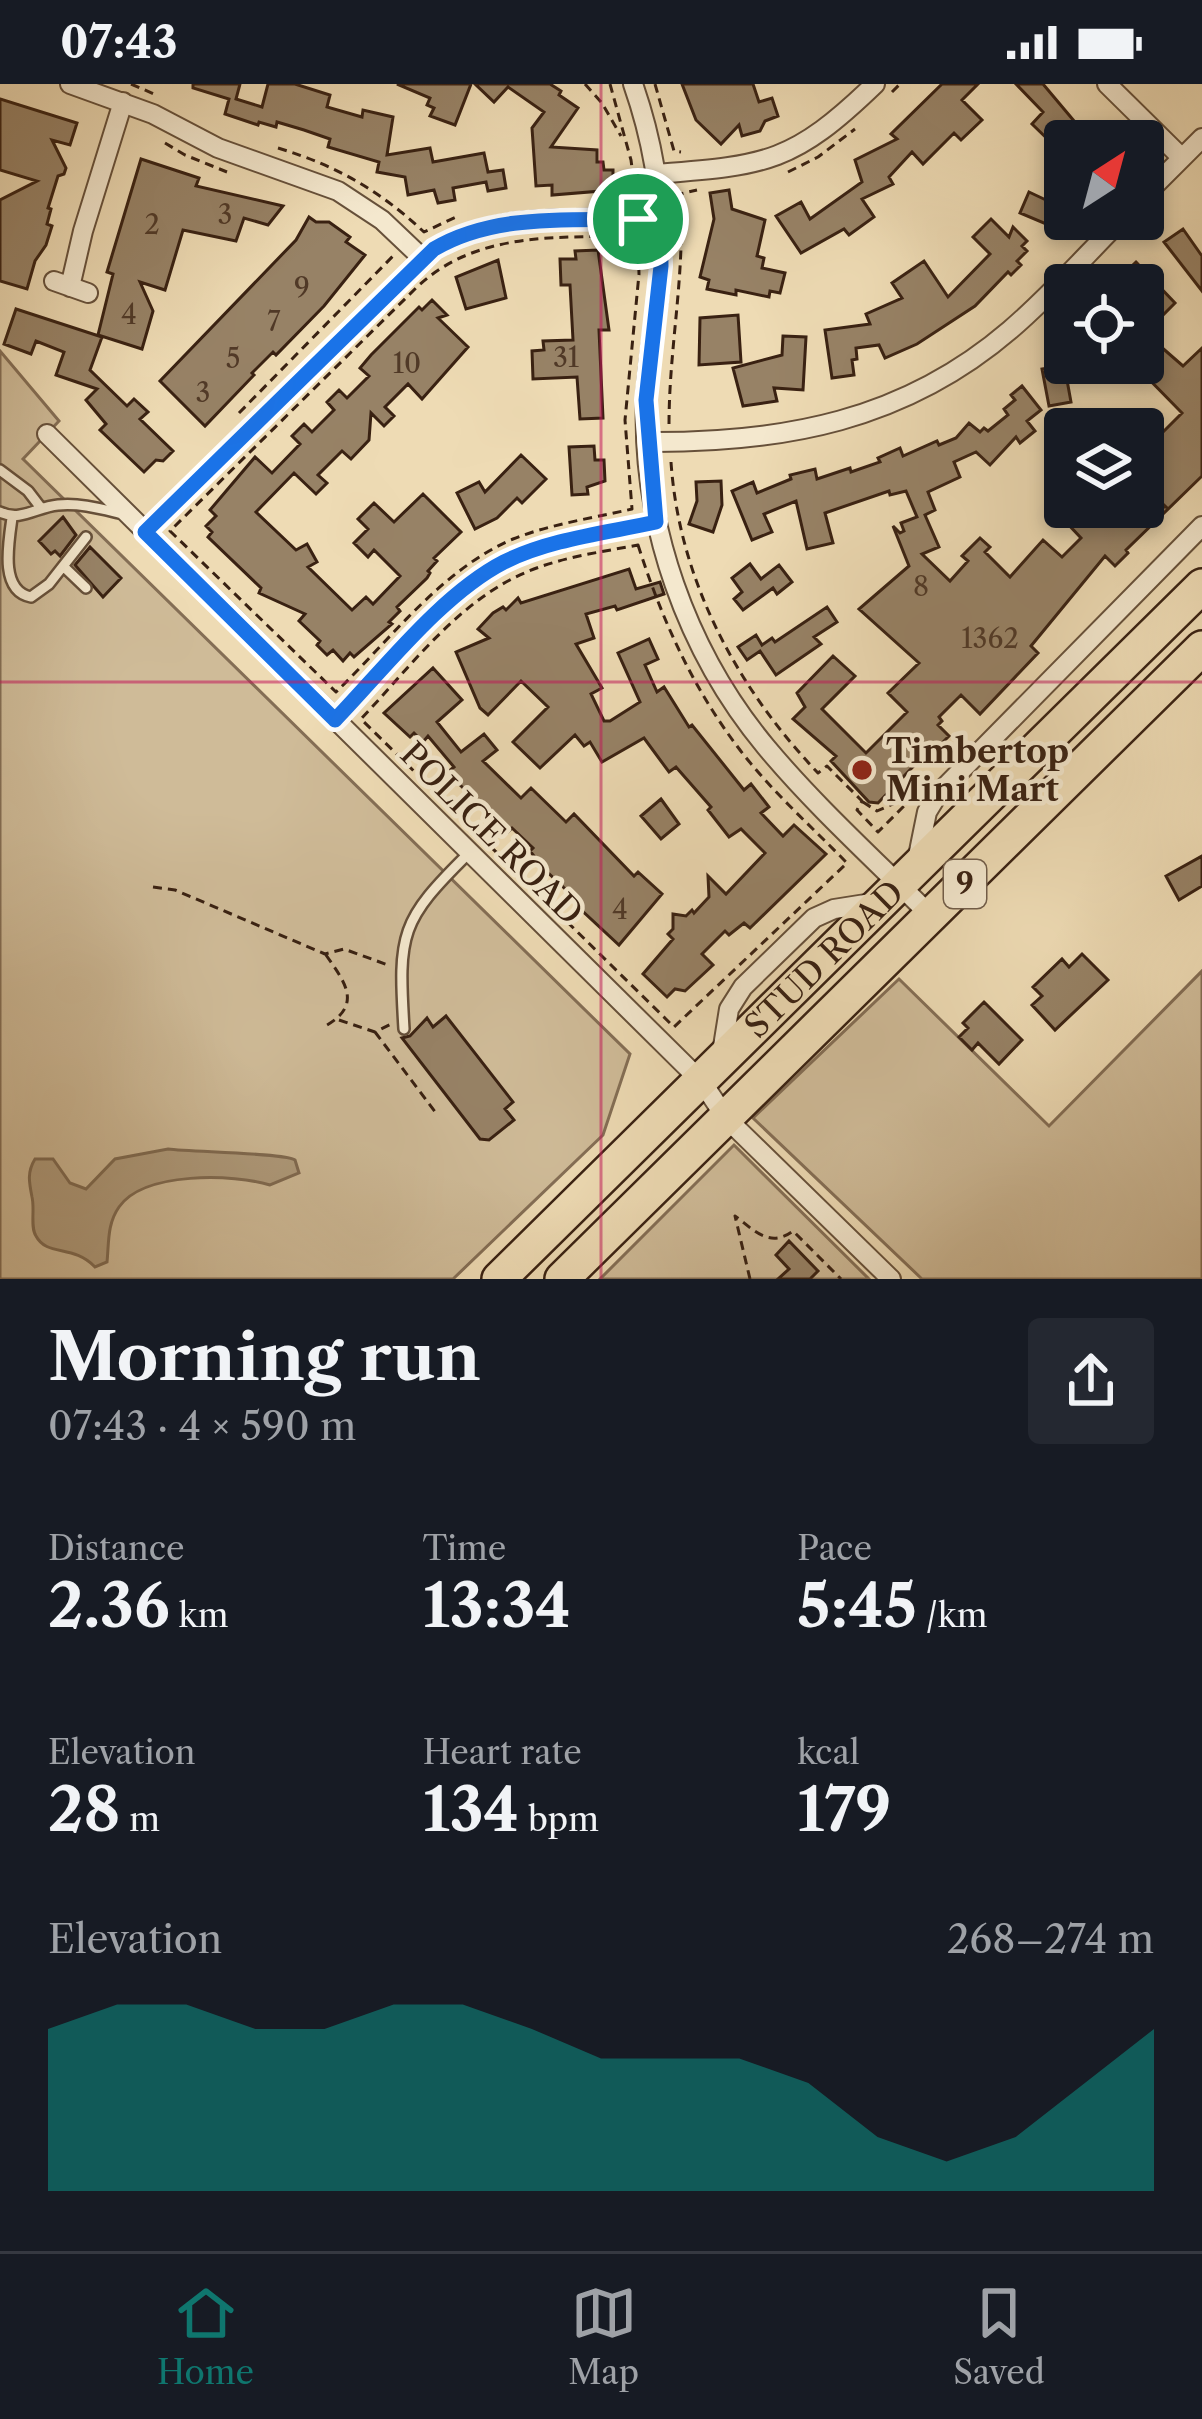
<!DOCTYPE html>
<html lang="en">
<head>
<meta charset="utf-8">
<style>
  body { margin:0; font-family:"Libre Caslon Text",serif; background:#242831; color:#f1f3f6; height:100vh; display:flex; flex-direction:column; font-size:45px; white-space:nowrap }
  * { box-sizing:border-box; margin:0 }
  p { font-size:39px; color:#9ea1a6 }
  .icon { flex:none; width:66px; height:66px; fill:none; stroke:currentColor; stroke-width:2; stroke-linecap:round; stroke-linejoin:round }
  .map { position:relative; height:1195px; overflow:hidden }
  .sheet { display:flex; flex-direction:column; background:#171b24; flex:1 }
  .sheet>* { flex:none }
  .needle { width:78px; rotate:36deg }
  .buttons { position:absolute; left:1044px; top:36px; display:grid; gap:24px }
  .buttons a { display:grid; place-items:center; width:120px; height:120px; border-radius:12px; background:#171b24; box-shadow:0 6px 18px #0003; font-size:60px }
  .pin { position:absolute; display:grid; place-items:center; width:102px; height:102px; color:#fff; margin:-51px; border:6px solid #fff; border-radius:50%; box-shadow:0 3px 12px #0007 }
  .round { display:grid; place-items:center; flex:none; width:126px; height:126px; border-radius:12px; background:#242831 }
  .headline { display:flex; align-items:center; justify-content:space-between; height:204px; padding:0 48px }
  h1 { font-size:66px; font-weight:800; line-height:90px }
  .metrics { display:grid; grid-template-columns:repeat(3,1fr); gap:18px; height:204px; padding:12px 48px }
  .metrics div { display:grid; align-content:center }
  .metrics b { font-size:60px; font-weight:800 }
  .metrics small { font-size:33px; font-weight:400 }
  .metrics p { font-size:33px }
  .chart { height:336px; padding:24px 48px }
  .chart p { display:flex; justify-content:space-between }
  .chart svg { width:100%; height:216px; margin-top:12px; fill:#0f766e; opacity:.7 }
  .status { display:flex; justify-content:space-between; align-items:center; height:84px; padding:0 60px; background:#171b24; direction:ltr }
  .status svg { height:33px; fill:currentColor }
  .tab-bar { display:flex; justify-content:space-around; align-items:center; height:168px; border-top:3px solid #363941; background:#171b24; font-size:33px; color:#9ea1a6 }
  .tab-bar a { display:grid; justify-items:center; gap:6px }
  .tab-bar .on { color:#0f766e }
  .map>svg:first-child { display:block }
</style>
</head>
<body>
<div class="status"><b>07:43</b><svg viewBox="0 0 49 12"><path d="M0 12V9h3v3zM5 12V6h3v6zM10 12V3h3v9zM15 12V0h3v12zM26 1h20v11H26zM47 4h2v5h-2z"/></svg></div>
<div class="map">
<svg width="1202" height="1195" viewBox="0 0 1202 1195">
  <rect width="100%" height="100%" fill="#eedbb4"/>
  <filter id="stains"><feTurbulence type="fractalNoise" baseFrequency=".00167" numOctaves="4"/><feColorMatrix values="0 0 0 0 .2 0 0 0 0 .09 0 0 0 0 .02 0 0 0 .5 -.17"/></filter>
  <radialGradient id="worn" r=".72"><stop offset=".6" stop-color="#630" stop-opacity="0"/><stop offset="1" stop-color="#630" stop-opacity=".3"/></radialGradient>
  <path fill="#cfbb98" stroke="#846e55" stroke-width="3" d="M0,267L59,337L23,375L630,970L603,1051L453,1195H0Z
    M1202,887V1195H922L753,1034L899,895L1049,1042Z
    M734,1061L869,1195H600Z"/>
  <path fill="#b09c7d" stroke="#806b52" stroke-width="3" d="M168,1065C191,1068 285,1069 295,1076L299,1089L270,1101C234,1090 144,1087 119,1123C107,1140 109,1159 107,1178L95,1183C73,1160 47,1173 36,1152C30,1143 35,1125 32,1113C29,1098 27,1088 35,1075H53L70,1099L86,1105L115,1075Z"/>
  <path fill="#978266" stroke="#392112" stroke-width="3" d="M193,0H240L236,15L262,23L268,0H295L330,11L327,23L362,33L363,26L393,33L387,71L430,64L433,78L484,69L488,88L503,86L506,104L488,107L486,98L453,104L455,116L438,119L434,106L408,111L405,93L377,88L379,78L328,63L330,55L304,46L277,38L276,43L259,38L258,41L225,30L229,15L193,4Z
    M397,0H471L455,41L430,32L434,24L427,21L430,14Z
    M475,0H550L561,7L559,11L578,24L551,63L597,66V78H603L604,86H613V106L552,111V101L536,102L532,44L544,28L508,3L494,18Z
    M682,0H753L759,18L772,14L778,32L765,37L760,47L742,52L739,41L721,60L696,36Z
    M942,0H978L962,16L982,36L961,56L954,49L923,80L912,68L889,93L893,100L862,115L874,133L849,151L844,145L801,169L776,132L801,118L810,135L862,98L855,76L897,55L891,50Z
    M1016,0H1043L1085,50L1078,57H1065V72L1032,40L1043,28Z
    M0,15L77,39L70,61L52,56L66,84L64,90L58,92L48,124L51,125L47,140L52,142L46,161L35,177L27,205L0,197V116L37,97L0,86Z
    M141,75L199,94L196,102L283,122L268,141L244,134L236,157L183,146L165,206L140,198L153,227L142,265L98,251L113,190L107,188Z
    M729,106L732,125L765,136L757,172L764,174L762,184L785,189L780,209L770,207L769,213L736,206V211L707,205L709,196L700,193L714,135L710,109Z
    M1029,108L1065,125L1058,145L1020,129Z
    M309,133L316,138H329L350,153L346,158L365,171L324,222L276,271L273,268L252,289L254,291L205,342L160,297L296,156Z
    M991,135L1009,153L1013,143L1027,157L1022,162L1027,167L1017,177L1021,181L1011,191L1008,188L975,222L917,260L885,274L879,261L856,264L857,275L852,276L854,291L832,294L825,246L870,240L866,230L902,214L892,199L924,177L948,213L990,170L973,153Z
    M1183,145L1202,172V207L1164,158Z
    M598,166L609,246H599L603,334L580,335L577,293L533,295L532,267L544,266L543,257L573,256L570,201H561L560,175H576L575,167Z
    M498,176L506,214L466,225L456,193Z
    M1136,178L1175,219L1158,236L1143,220V201H1112Z
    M432,216L447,231L438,234L468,263L422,315L408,300L385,323L394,332L384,342L371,329L369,356L351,375L342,367L318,391L327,399L316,410L294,389L256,428L296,466L307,460L317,478L308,483L352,526L366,513L373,520L400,492L374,466L368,473L354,459L368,445L358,435L374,419L394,438L423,410L461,448L434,474L437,477L428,487L430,489L427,494L397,523L400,527L389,538L392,540L354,573L350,569L343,577L333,566L327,571L317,561L320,557L299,537L305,530L259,509L261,504L208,453L212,448L206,442L216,432L210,426L255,373L272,389L300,360L292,352L304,340L312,348L334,326L327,318L339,306L347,314L369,292L360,284L371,271L419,223L422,226Z
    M16,225L102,253L90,286L127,322L134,315L148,328L140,335L173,367L163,377L156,376L144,388L100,346L106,340L86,316L97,305L56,291L64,268L36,257L31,270L4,260Z
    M738,231L741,278L699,281L700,234Z
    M783,252L806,253L803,306L774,304L777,317L743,322L733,284L782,271Z
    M1152,255L1183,282L1202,264V392L1126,466L1128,469L1115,482L1105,472L1031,562L1038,569L980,630L961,611L939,633L942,637L938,641L949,652L937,664L934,661L878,719L869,718L831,677L836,672L793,635L805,623L797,609L833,572L855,592L822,625L866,669L907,628L888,609L919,579L859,525L909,482L893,442L900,449L904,447L901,439L917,433L906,407L890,411L889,407L825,429L833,459L807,465L796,417L764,430L772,448L752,456L732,407L753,398L757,409L791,395L790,391L815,385L817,395L850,384L851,388L880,378L878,374L900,364L903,372L937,357L939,361L956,354L969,339L980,348L984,344L988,347L1008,331L1004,325L1015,316L1011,311L1022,302L1041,326L1027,337L1035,347L1020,359L1016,353L990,381L976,368L954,378L960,393L928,408L935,426L925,431L939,463L922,470L950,497L968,477L962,472L980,454L990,463L985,468L1010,493L1043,456L1062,473L1081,454L1066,438L1081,423H1166L1143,401V368L1182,329L1133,279H1143V265Z
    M1081,279L1100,280L1067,296L1071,318L1049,322L1042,285Z
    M594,362L595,376H604L605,397L587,403L588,410L572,411L569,363Z
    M521,371L546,395L522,419L517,414L497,434L475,445L457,409L479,398L485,408Z
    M721,397L722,421L713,448L689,440L697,417L696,398Z
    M63,433L76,451L60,472L55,467L51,470L39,457Z
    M90,463L121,494L103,513L75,481Z
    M750,480L761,495L779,481L792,498L777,510L773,504L743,526L734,515L742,508L732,494Z
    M629,485L636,505L660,498L664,510L617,526L615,522L586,530L594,554L576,560L602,604L591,610L604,637H610L640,618L618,569L649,555L658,575L645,581L657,608L664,603L689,643L692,641L744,706L751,700L769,723L761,729L783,752L794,741L826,770L750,844L744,839L729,851L725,847L702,870L713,881L685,907L675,905L667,913L643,890L673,855L668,850L673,845V830L686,832L692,826L694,829L709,813L708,792L726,810L765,769L741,745L729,753L708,726L711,723L676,683L669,688L644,654L602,678L590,658L584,662L575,651L540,684L513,658L548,623L521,597L488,631L480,624L456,568L489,554L478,545L493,529L503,523L506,526L518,514L521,519Z
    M827,523L837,538L814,553L821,560L776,591L760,567L747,576L738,563L756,551L762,561L772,554L775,558Z
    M433,584L462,616L437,638L461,668L484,650L497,666L483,677L521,714L531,704L566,738L574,730L634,792L638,788L662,810L619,861L577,822L580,819L543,784L530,767L533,764L512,744L508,748L456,697L448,688L454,683L428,652L423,658L414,649L410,653L384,629Z
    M661,715L679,740L661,755L641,732Z
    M1202,772V802L1179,816L1166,792Z
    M1082,870L1108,896L1055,946L1032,921L1042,912L1033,903L1062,875L1069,883Z
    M984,918L1022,956L999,980L978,959L972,966L959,953L968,944L963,939Z
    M446,932L513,1018L505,1025L514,1036L489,1056L480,1055L402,954L410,952L427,934L433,943Z
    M789,1157L818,1187L810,1195H778L789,1185L776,1171Z"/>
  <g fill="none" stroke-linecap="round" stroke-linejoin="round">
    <defs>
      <path id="lane" d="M0,386L28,407L41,424
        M0,428C21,438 36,423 58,421C79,419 98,424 119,429
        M12,434C8,462 0,507 31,513L49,500L86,453
        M63,482L86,504
        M404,945C398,849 400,837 469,769"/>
      <path id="street" d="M70,0L153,30L218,64L338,107L382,136L421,173
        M633,0C653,57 663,118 661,179C659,225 648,270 646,316C641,440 687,568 766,663C816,723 876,777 932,833
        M1107,0L1182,74
        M655,90C767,81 792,80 875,0
        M1143,113L1202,54
        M54,197L88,209
        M70,203L83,147L123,18
        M47,350L702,998L726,1034L891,1195
        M647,358C783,359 904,337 1010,246C1050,212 1085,172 1122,135
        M145,448L434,165C500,126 586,136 660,135
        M335,636C385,585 441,511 504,478C550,455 607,449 656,438
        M917,777L927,728L938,710L1202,442
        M721,975L729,925L743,903L814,834L834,825L878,818"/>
      <g id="highway">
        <path id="s1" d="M499,1195L1202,502"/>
        <path d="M562,1195L1202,564"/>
      </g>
    </defs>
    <use href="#lane" stroke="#66503a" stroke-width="14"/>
    <use href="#street" stroke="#66503a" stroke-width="22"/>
    <use href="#highway" stroke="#392112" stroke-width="38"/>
    <path stroke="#392112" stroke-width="3" stroke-dasharray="9 6" stroke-linecap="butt" d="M131,0L154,10
      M585,0L602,19L621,52
      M610,0L631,76L636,115
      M655,0L674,67L681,68
      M892,8L900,0
      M165,59L185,71L227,88
      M278,64C337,82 379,106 424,148L456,133
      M788,88L818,73L855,45
      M638,152L639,190L625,336L632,425C593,434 551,440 513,455C442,485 390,556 336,608L170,447L417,203C478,146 559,154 638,152Z
      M239,329L394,171
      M669,340C669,262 686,188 680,110L697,106
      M671,378C679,496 737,604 818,689L827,682L862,717L857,726L878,748L915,711
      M638,461C661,533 691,601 737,662C769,705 810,741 847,779L674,943L361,635C411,582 460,515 529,487C563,473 601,468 638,461Z
      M863,718L877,727L913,711
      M153,803L175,806L325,870L344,865L388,881
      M326,871C344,897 363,920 327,941
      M339,936L375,948L391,940
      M375,948L436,1029
      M750,1195L735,1132C753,1145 769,1165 793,1147L841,1195"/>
    <use href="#lane" stroke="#f4e8ce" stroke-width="9"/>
    <use href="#street" stroke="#f4e8ce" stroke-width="18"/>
    <use href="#highway" stroke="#eedbb4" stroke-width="33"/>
  </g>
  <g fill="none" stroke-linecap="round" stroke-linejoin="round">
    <defs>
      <path id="route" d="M638,135H660L661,182L646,316L656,438C606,449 550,455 504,478C442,510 384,585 335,636L145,448L434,165C495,129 570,137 638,135Z"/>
    </defs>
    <use href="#route" stroke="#fff" stroke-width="24"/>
    <use href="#route" stroke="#1a73e8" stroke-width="15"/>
  </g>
  <path fill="none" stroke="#c2185b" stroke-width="3" stroke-opacity="0.55" d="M601,0V1195M0,598H1202"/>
  <circle fill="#8f2418" stroke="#f4e8ce" stroke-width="4.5" cx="862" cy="686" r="12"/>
  <g text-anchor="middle" stroke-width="9" stroke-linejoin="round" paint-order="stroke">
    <g font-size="27" fill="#503927">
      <text x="225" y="140">3</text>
      <text x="152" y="150">2</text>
      <text x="302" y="213">9</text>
      <text x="129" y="240">4</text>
      <text x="274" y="247">7</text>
      <text x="566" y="283">31</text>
      <text x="233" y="284">5</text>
      <text x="407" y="289">10</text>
      <text x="203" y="318">3</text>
      <text x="921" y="512">8</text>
      <text x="990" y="564">1362</text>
      <text x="620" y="835">4</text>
    </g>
    <rect fill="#f4e8ce" stroke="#715d4a" stroke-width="3" x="944" y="776" width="42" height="48" rx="9"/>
    <g font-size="30" font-weight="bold" fill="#392112">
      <text x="965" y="810">9</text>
    </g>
    <g font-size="33" font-weight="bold" fill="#392112" stroke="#f4e8ce" text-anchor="start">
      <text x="886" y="679">Timbertop<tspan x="886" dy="38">Mini Mart</tspan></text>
    </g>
    <g font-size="33" fill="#392112" stroke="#f4e8ce">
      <text transform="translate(492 749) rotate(45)" y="12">POLICE ROAD</text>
      <text dy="12" stroke="none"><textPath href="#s1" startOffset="456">STUD ROAD</textPath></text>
    </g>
  </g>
  <rect width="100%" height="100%" filter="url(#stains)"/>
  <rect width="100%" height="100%" fill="url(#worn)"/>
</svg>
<div class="buttons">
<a><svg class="needle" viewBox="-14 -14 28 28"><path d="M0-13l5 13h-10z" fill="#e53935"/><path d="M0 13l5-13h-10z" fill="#9ea1a6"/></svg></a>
<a><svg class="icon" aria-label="locate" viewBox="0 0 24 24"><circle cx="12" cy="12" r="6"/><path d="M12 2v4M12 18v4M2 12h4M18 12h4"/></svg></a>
<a><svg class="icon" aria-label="layers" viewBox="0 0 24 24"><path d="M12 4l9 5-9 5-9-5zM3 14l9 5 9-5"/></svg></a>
</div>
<div class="pin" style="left:638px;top:135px;background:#1e9e55"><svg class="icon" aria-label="arrive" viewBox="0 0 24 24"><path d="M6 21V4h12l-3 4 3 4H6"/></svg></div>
</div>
<section class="sheet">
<div class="headline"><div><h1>Morning run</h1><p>07:43 · 4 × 590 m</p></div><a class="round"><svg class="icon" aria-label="share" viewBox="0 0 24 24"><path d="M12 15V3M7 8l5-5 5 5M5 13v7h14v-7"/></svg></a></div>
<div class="metrics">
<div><p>Distance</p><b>2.36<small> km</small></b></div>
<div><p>Time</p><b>13:34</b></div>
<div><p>Pace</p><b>5:45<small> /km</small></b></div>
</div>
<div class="metrics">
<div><p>Elevation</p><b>28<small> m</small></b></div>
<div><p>Heart rate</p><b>134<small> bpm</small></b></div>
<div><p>kcal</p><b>179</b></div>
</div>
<div class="chart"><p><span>Elevation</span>268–274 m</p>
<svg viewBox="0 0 160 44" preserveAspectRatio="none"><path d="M0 44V11L10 6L20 6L30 11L40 11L50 6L60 6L70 11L80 17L90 17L100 17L110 22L120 33L130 38L140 33L150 22L160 11V44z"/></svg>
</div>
</section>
<nav class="tab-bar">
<a class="on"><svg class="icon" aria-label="home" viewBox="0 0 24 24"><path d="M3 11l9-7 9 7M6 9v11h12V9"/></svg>Home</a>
<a><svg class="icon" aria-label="map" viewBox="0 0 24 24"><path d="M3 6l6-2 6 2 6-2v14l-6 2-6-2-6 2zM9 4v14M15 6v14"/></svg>Map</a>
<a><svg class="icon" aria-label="saved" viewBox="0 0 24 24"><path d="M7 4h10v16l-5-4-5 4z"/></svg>Saved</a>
</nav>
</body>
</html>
